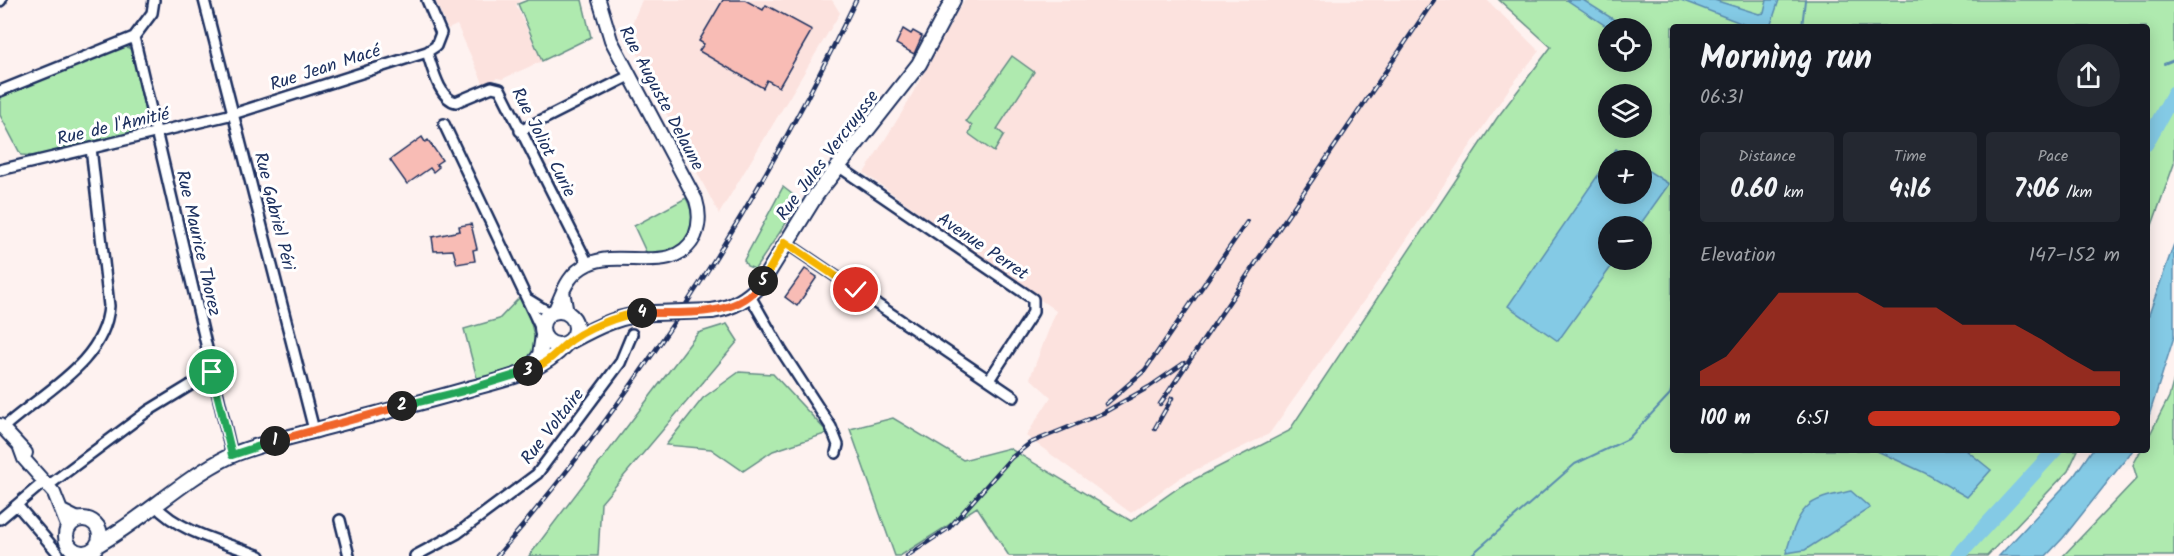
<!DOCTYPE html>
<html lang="en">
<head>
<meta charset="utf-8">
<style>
  body { margin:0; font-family:Kalam,sans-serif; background:#242831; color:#f1f3f6; height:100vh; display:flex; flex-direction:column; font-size:22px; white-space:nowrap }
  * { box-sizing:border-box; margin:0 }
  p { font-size:20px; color:#9ea1a6 }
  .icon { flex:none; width:33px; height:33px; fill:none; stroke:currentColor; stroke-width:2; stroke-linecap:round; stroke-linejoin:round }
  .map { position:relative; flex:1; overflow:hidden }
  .sheet { position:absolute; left:1670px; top:24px; width:480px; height:429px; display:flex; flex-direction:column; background:#171b24; border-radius:6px; box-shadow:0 3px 15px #0003 }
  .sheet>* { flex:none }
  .fabs { position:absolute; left:1598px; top:18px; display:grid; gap:12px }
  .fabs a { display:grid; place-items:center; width:54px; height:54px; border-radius:50%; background:#171b24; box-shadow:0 3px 15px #0003; font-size:30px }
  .pin { position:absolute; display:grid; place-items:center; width:51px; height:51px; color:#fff; margin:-26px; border:3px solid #fff; border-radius:50%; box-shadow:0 2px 6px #0007 }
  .km { position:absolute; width:30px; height:30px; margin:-15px; border-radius:50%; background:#222; color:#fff; font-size:16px; line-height:30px; text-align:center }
  .round { display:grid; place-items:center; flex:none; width:63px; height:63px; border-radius:32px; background:#242831 }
  .summary { display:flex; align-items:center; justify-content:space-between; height:102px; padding:0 30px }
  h1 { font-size:33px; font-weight:800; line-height:45px }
  .metrics { display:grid; grid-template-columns:repeat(3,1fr); gap:9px; height:102px; padding:6px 30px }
  .metrics div { display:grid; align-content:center; border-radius:6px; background:#242831; text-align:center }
  .metrics b { font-size:26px; font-weight:800 }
  .metrics small { font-size:16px; font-weight:400 }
  .metrics p { font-size:16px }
  .chart { height:168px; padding:12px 30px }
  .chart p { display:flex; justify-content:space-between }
  .chart svg { width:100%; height:108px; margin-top:6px; fill:#c8321e; opacity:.7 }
  ul { padding:0 30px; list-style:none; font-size:20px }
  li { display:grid; grid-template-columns:96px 72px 1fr; align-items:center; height:45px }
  li i { height:15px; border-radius:8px; background:#c8321e }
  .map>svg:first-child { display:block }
</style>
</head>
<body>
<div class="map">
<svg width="2174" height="556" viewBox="0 0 2174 556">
  <rect width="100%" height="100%" fill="#fef2f0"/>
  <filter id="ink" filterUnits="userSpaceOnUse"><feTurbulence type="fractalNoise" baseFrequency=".0167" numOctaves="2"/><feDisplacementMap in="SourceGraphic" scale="12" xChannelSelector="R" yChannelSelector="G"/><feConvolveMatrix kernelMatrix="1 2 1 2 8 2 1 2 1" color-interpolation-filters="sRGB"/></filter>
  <g filter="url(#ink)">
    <path fill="#fce2de" d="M435,0H521L516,5L542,61L502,79L497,78L484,85L457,25L448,29Z
      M642,0H832L840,13L719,214L671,123L628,33Z
      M964,0H1487L1539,51L1511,86L1390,264L1269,434L1181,477L1131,513L1026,436L1051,397L1030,378L1056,311L864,173L904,109Z"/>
    <path fill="#afeaaf" stroke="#658c86" stroke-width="1.5" fill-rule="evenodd" d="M528,0H582L591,37L542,61L518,4Z
      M1499,0H2174V164L2147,239L2146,27H1672V450H2078L2068,471L1987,556H1009L977,507L900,556H895L850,429L893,418L963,460L1009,448L1131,521L1181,486L1289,431L1497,118L1551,47ZM1608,28H1641V62H1608ZM1608,94H1641V128H1608ZM1608,160H1641V194H1608ZM1608,226H1641V260H1608Z
      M122,46L129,48L132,51L147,120L146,127L141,131L35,156L21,155L0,115V95Z
      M1012,56L1034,72L997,129L1004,135L994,152L969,134L972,126L966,121Z
      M783,187L801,201L755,269L747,266L744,260Z
      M686,198C696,217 696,246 670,253C663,254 654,253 647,254L634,226Z
      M520,297C531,317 536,338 536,360L478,382L464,329L499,319Z
      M727,324L738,341L601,503L598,556H529L698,333Z
      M739,372L773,374L828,433L773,451L743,471L711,449L666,445L703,398Z
      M2174,379V556H2063L2137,478L2133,465L2141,450H2146L2147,440L2169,397Z"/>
    <path fill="#84cae5" stroke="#5a8caf" stroke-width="1.5" d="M1567,0H1583L1621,24L1606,26Z
      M1681,0H1714L1759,14L1764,13L1767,0H1779L1770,27H1751Z
      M1616,149L1633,160H1608V194H1641V166L1669,184L1639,226H1608V260H1616L1558,341L1508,306Z
      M2174,244V337L2147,422V320Z
      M1875,450H1966L1991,470L1967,497L1925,473Z
      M2092,450H2133L2063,538L2046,556H1999L2074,476Z
      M1851,491L1870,508L1805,550L1786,553C1790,539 1796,518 1806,508C1816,497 1838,494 1851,491Z"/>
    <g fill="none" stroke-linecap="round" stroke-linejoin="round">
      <path stroke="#5a8caf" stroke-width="2" d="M1802,27L1805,0
        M2164,64L2174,60
        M1470,556L1575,464L1628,439L1670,394L1672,387"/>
      <path stroke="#84cae5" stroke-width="15" d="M2146,144L2174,93
        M1958,556L2055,450"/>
    </g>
    <path fill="#f8bcb5" stroke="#1b2f5e" stroke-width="1.5" d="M723,0H745L763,10L766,5L812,30L779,87L767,80L763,88L699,51L704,44L699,41Z
      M903,29L911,34L913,31L922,36L914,54L896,44Z
      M422,137L425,142L428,140L442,160L436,164L439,167L433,172L430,168L407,184L390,160Z
      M471,224L477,249L473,250L475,261L457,264L453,250L434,251L432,237L460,231L459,226Z
      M805,269L817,277L797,306L785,297Z"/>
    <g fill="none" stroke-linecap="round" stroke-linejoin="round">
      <defs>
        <path id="minor" d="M204,0L314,430
          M427,0L441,33L436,46L427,52C432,66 439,99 456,102L492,87L500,89L588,264
          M0,1L1,0
          M134,37L232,455
          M0,91L134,37L152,13L154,0
          M444,124L541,329
          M520,131L629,76
          M838,166L1033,299V312L1030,317L989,380
          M0,170L233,114L427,52
          M785,242L1014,397
          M750,296L781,350L831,427L838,445L836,453
          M529,300L550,313
          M3,428C41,393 105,363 109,306L91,148
          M49,485L148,411L212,372
          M17,505L58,553
          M155,505C178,532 227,543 260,556
          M0,519L45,481
          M340,520L349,556
          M415,556L458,533L537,474L620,363L632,334"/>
        <path id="tertiary" d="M563,291L567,313
          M554,312C563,292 567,274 588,264C621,248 675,277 695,236C700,224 700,213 696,200L611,40L599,0
          M0,425L26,453
          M20,448L24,459L54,493L68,528
          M62,511L80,520"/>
        <path id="secondary" d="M542 328a17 17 0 1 1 34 0a17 17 0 1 1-34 0Z
          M712,311C732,308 748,299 761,284L816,195L919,64L953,0
          M571,341C598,326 623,314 654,313
          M529,370L540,355L543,336
          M66 536a17 17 0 1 1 34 0a17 17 0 1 1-34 0Z
          M97,545C144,519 181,480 230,456C255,445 282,439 309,432C363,417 418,404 472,388C506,379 542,372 566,344"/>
      </defs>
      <use href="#minor" stroke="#1b2f5e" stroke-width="14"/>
      <use href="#tertiary" stroke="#1b2f5e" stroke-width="16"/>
      <use href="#secondary" stroke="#1b2f5e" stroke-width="18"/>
      <use href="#minor" stroke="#fff" stroke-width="9"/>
      <use href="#tertiary" stroke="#fff" stroke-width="12"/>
      <use href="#secondary" stroke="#fff" stroke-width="14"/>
      <defs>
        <path id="rail" d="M1106,404L1145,370L1247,222
          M1160,404L1434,0
          M1155,428L1172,398
          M497,556C642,388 761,200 856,0
          M907,556L949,528L1011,458L1030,443L1103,413L1149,387L1184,363"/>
      </defs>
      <use href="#rail" stroke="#1b2f5e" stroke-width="4.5"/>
      <use href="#rail" stroke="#fff" stroke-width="2" stroke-dasharray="7" stroke-linecap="butt"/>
      <defs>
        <path id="secondary-bridge" d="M654,313L712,311"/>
      </defs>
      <use href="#secondary-bridge" stroke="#1b2f5e" stroke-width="18" stroke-linecap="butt"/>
      <use href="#secondary-bridge" stroke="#fff" stroke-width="14"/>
    </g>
  </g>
  <g fill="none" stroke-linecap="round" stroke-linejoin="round" filter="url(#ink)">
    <defs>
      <path id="split-1" d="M212,372L232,455L275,441"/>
      <path id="split-2" d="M275,441L402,406"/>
      <path id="split-3" d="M402,406L463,391L528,371"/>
      <path id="split-4" d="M528,371C546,364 552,357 565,345C582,330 620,314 642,313"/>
      <path id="split-5" d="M642,313C683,312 737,320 763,281"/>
      <path id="split-6" d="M763,281L785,242L856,290"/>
    </defs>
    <use href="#split-1" stroke="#fff" stroke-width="12"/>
    <use href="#split-2" stroke="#fff" stroke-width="12"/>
    <use href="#split-3" stroke="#fff" stroke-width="12"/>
    <use href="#split-4" stroke="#fff" stroke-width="12"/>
    <use href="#split-5" stroke="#fff" stroke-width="12"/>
    <use href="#split-6" stroke="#fff" stroke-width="12"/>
    <use href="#split-1" stroke="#22a559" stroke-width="8"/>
    <use href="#split-2" stroke="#f0652b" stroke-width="8"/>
    <use href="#split-3" stroke="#22a559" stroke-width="8"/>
    <use href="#split-4" stroke="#f5b400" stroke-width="8"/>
    <use href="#split-5" stroke="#f0652b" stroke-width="8"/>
    <use href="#split-6" stroke="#f5b400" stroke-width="8"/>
  </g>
  <g text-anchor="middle" stroke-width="6" stroke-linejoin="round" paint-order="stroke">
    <g font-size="18" fill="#1b2f5e" stroke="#fff">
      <text transform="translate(325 67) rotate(-18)" y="6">Rue Jean Macé</text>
      <text transform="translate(662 98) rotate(62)" y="6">Rue Auguste Delaune</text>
      <text transform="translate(113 126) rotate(-13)" y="6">Rue de l'Amitié</text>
      <text transform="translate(544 142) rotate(63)" y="6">Rue Joliot Curie</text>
      <text transform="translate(827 155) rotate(-53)" y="6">Rue Jules Vercruysse</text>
      <text transform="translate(275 211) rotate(76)" y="6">Rue Gabriel Péri</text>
      <text transform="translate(199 243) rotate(77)" y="6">Rue Maurice Thorez</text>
      <text transform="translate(983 246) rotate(34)" y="6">Avenue Perret</text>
      <text transform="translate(552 426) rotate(-52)" y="6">Rue Voltaire</text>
    </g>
  </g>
</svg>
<div class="fabs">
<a><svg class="icon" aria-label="locate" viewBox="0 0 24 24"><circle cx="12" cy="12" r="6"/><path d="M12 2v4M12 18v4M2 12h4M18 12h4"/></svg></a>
<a><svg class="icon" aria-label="layers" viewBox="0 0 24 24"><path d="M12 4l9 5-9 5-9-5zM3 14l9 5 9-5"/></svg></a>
<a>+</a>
<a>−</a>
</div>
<div class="pin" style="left:212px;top:372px;background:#1e9e55"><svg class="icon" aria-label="arrive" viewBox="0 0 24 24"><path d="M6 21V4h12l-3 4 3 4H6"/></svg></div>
<div class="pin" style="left:856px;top:290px;background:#d93025"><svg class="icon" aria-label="check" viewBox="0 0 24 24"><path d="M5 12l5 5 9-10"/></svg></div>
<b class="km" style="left:275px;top:441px">1</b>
<b class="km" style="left:402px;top:406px">2</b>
<b class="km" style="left:528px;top:371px">3</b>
<b class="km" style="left:642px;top:313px">4</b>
<b class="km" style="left:763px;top:281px">5</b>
<section class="sheet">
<div class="summary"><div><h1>Morning run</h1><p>06:31</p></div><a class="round"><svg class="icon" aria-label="share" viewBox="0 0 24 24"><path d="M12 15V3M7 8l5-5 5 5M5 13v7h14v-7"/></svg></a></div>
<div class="metrics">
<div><p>Distance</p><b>0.60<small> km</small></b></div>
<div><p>Time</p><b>4:16</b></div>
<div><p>Pace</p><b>7:06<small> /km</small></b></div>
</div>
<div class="chart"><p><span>Elevation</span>147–152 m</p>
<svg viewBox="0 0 160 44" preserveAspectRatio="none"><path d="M0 44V38L10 32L20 19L30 6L40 6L50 6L60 6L70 12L80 12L90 12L100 19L110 19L120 19L130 25L140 32L150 38L160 38V44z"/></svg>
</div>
<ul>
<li><b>100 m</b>6:51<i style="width:100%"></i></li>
</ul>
</section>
</div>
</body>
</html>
